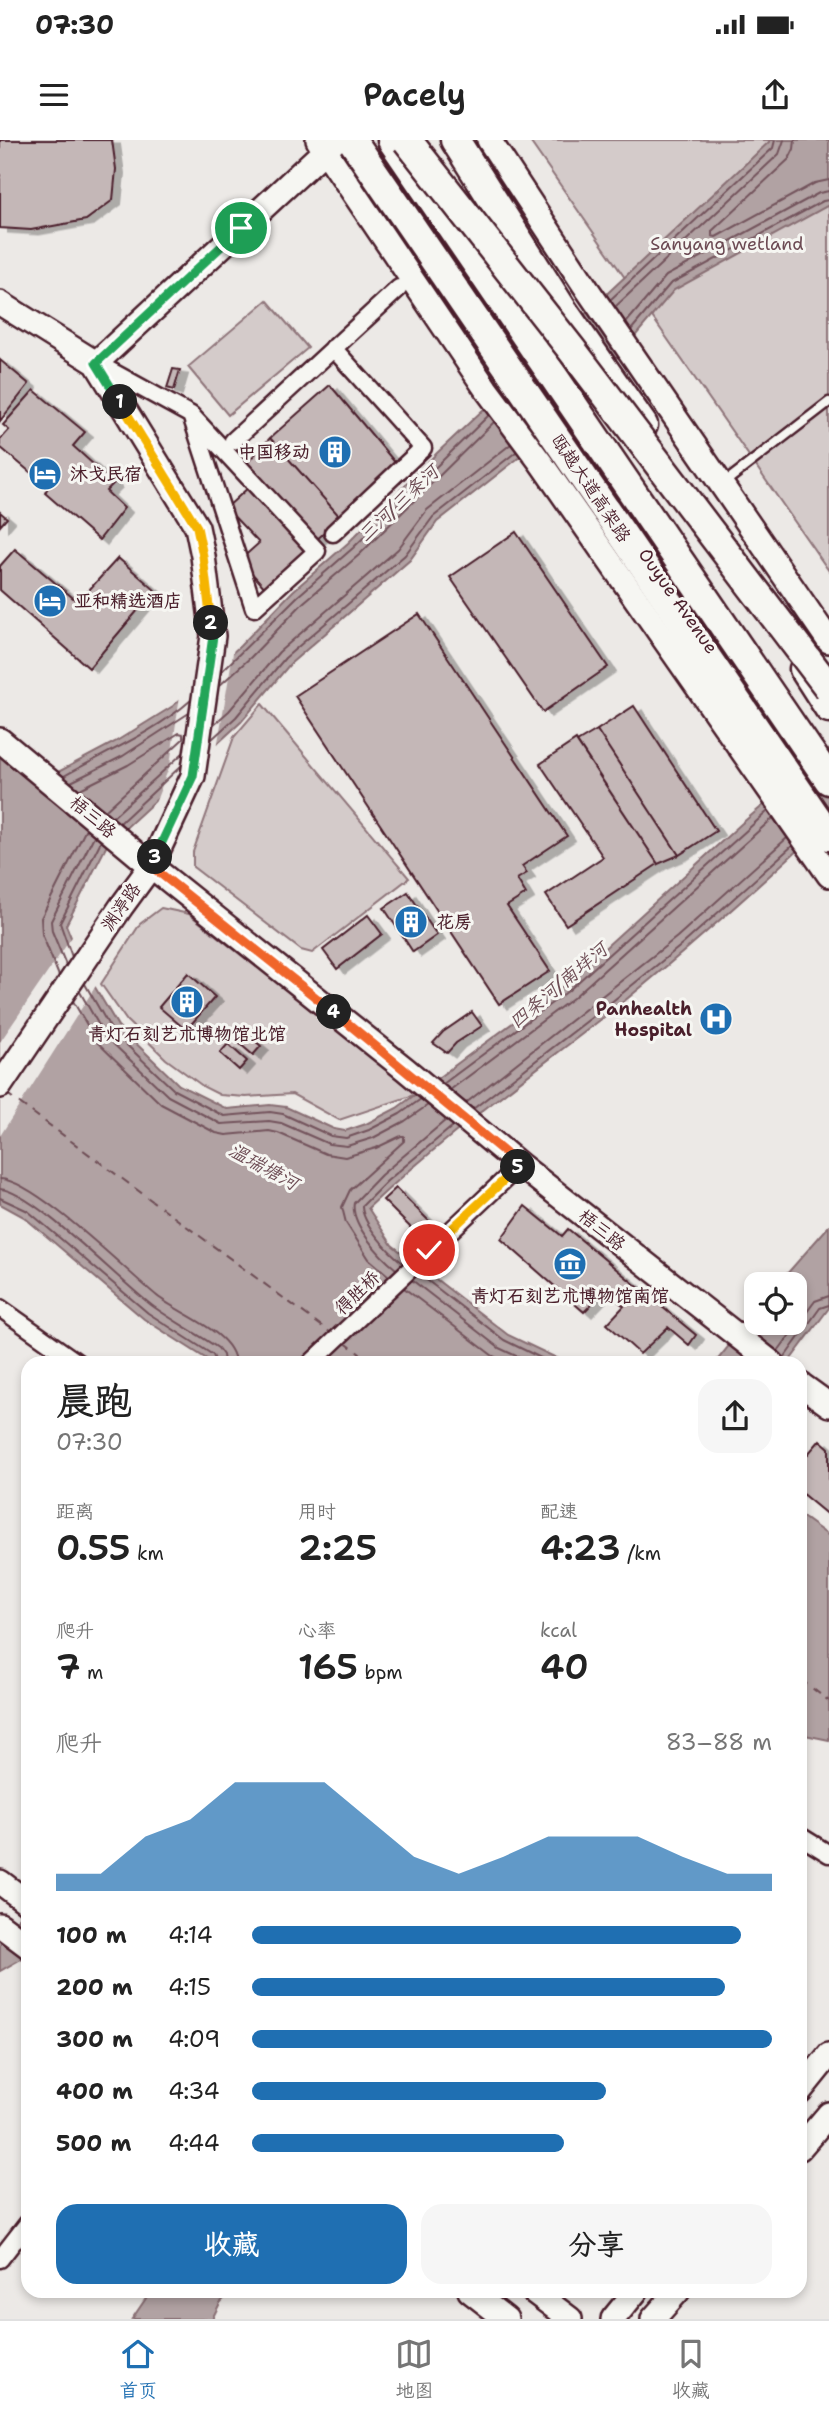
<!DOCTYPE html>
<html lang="zh">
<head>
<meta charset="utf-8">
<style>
  body { margin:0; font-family:"Shantell Sans","LXGW WenKai TC",sans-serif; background:#f6f6f6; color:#222; height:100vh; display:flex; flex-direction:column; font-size:26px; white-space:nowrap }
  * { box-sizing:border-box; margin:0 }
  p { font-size:23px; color:#767676 }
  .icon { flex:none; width:38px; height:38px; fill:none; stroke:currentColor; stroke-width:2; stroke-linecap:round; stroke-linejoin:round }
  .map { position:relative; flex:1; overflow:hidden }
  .side { position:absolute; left:21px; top:1216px; width:786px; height:942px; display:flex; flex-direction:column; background:#fff; border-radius:21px; box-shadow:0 4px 10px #0003 }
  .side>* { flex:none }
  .buttons { position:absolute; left:744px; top:1132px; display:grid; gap:14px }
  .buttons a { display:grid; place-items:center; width:63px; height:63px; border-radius:14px; background:#fff; box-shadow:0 4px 10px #0003; font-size:35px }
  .pin { position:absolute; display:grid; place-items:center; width:60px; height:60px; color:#fff; margin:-30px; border:4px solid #fff; border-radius:50%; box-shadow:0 2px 7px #0007 }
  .km { position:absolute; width:35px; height:35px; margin:-18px; border-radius:50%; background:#222; color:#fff; font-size:19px; line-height:35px; text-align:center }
  .round { display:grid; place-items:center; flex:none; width:74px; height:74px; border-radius:21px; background:#f6f6f6 }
  .summary { display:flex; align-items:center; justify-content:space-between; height:119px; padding:0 35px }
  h1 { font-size:38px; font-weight:600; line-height:52px }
  .figures { display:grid; grid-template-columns:repeat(3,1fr); gap:10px; height:119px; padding:7px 35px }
  .figures div { display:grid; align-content:center }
  .figures b { font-size:35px; font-weight:600 }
  .figures small { font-size:19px; font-weight:400 }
  .figures p { font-size:19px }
  .chart { height:196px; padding:14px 35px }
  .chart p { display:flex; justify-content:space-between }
  .chart svg { width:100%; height:126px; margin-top:7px; fill:#1f6fb2; opacity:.7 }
  .cta { display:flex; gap:14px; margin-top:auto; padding:14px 35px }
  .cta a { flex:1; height:80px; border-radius:21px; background:#1f6fb2; color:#fff; font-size:28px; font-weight:600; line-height:80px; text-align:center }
  .cta a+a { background:#f6f6f6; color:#222 }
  ul { padding:0 35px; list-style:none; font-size:23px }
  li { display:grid; grid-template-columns:112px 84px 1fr; align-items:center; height:52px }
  li i { height:18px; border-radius:9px; background:#1f6fb2 }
  .status { display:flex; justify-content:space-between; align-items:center; height:49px; padding:0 35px; background:#fff; direction:ltr }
  .status svg { height:19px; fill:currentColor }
  header { display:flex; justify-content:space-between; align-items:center; height:91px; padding:0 35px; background:#fff; font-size:32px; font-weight:600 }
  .tabs { display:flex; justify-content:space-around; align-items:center; height:98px; border-top:2px solid #e0e0e0; background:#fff; font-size:19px; color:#767676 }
  .tabs a { display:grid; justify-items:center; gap:4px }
  .tabs .on { color:#1f6fb2 }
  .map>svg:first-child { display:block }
</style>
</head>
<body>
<div class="status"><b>07:30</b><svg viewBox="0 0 49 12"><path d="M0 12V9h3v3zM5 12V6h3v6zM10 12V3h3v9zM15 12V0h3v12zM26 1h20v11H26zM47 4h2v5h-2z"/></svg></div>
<header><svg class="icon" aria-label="menu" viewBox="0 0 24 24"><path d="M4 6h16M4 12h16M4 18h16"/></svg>Pacely<svg class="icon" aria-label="share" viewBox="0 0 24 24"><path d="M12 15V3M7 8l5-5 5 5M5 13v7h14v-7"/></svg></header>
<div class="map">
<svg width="829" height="2179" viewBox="0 0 829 2179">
  <defs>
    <filter id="shadow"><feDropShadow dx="8" dy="4.5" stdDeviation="0" flood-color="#0004"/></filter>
  </defs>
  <rect width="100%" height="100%" fill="#ece9e6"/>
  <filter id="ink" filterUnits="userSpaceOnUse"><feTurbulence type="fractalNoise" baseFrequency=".0143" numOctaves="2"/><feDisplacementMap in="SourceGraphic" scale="14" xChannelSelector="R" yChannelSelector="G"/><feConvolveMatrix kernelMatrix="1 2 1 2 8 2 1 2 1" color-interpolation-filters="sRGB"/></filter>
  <g filter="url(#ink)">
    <path fill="#d4cbca" stroke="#8f757a" stroke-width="2" d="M529,0H829V431Z
      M267,160L308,208L228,275L188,227Z
      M262,564L409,738L312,813L301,810L193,727V712L234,597Z
      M161,768L189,774L417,954L339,980L292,954L246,957L220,955L204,947L166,919L127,881L101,844L140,784Z"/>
    <path fill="#b1a2a3" stroke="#886e73" stroke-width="2" d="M771,0H829V65L674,150L559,286L437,382L410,420L290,524L241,582L107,705L66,785L83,827L118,886L179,945L227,969L270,965L286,967L334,989L345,991L366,984L397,968L563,846L741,684L829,610V681C757,748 685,813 608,874C527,937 443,997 368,1068L392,1105L508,1195L567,1223H213L144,1179L24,1077L0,1064V606L43,640L115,602L173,566L240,506L293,451L348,403L437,313Z
      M829,1086V1168L788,1223H715L756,1172V1183H794V1144H778Z
      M800,1375L829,1396V1600L800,1594Z
      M28,1763V1815L0,1831V1799L13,1788Z
      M151,2151H231L220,2163L212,2179H132Z"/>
    <path fill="#ece9e6" d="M234,507L217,608L154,666L170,625L180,555Z
      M74,794L97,844L0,996V902Z"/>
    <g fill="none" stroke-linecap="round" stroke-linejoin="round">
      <path stroke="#73535b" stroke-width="2" d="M795,0L794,9L789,19L712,91V96L716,97L815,43L829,40
        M610,160L773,8L775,0
        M615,167L779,14L784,0
        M626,183L666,136L819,53L829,51
        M631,190L670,144L823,61L829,60
        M221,532L298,456L353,408L489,275
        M219,546L251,517L304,462L359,415L494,282
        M213,585L229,571L279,512L398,409L427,370L511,304
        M212,599L236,577L285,518L405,415L433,377L516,312
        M64,636C106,612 154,593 191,560
        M71,642L123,616L189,573
        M80,649L128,625L179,593L183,594V599L105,671
        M113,677L183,613
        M120,683L181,626
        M72,817L60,783L101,701
        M66,825L52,791L51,781L94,696
        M59,836L42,794L41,778L86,689
        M85,844L112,891L174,950L224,976L270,972L283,974L331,996L346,998L369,990L400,974L421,959
        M80,852L105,896L168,956L221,984L269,981L281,983L329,1004L347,1006L373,998L405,981L428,965
        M73,861L97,902L161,964L216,993L226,995L269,991L278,993L326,1014L345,1017L376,1008L401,996H404V1001L350,1050L342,1067L346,1083L369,1119L389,1136
        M443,944L568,851L768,671
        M450,950L573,858L773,678
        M466,963L677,797L787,698
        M473,969L604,868L683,804L792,706
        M0,1039C35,1040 126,1131 157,1156C179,1174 234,1192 235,1223
        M0,1049C33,1051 122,1144 154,1167C175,1182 198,1194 218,1208L223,1215L224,1223
        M0,1058L28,1071L148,1173L213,1215L216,1223
        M403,1123C389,1112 362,1084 362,1066L387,1041L453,986
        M396,1129C381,1117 350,1084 354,1063L381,1035L446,980
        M419,1134L504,1200L551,1223
        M412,1140L499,1208L531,1223
        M404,1148L493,1216L507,1223
        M778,1211L815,1161L829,1156
        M784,1218L820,1168L829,1165"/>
      <path stroke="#6e4d55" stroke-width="2" stroke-dasharray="9 7" stroke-linecap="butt" d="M6,953L331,1193
        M344,1202L372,1223
        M800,1539L829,1561"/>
    </g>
    <path fill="#c4b7b7" stroke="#4a1f2b" stroke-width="2" filter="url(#shadow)" d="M0,0H112L116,29L113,60L86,80L31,90L0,88Z
      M0,220L29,244L0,281Z
      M173,229L180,230L174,250L167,248Z
      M330,245L398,326L341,378L270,298Z
      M34,250L85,292L73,306L114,343L106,351L124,368L99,400L45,353L48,347L0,307V300L9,290L3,285Z
      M270,298L341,378L315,401L245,325Z
      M250,346L308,410L266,449L240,420L259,403L226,368Z
      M0,372L7,378L0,386Z
      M516,392L608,527L543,572L450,437Z
      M15,409L78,462L118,418L155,450L89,528L0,450V426Z
      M419,474L567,696L522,726L527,733L517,739L526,754L507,766L550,831L499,864L295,556Z
      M634,566L716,691L679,715L597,590Z
      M597,590L679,715L658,724L577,602Z
      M576,600L658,724L566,785L546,755L603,717L540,624Z
      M408,752L437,795L413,812L384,768Z
      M368,775L382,794L337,829L323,810Z
      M188,833L215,857L186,890L159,867Z
      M472,872L482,886L456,903L447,913L433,903L443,892Z
      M241,889L261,906L253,915L233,898Z
      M228,904L247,921L239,930L220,913Z
      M396,1048L440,1092L427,1104L383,1060Z
      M525,1066L562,1096L568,1089L696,1195L689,1205L668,1187L640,1214L607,1184L624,1166L605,1150L584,1172L501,1099Z
      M820,1300L829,1308V1376L800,1352V1323Z"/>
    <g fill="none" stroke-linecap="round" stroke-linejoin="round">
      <defs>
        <path id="lane" d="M724,343L829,262"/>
        <path id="street" d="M98,224L191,275L317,411L254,468L191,275
          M233,301L399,148
          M333,393L423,308L333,208
          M0,1168L78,1223
          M311,1223L520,1025
          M800,1696L829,1714
          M0,2119L28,2083"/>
        <path id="secondary" d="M318,0L486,249L541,323L829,735
          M489,0L587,149L829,501
          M0,163L96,223L197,387L203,416L213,496L193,636L151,726L121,767L0,946
          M96,223L335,1
          M0,600L151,726L405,929L520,1025L772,1223
          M800,1244L829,1265
          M0,1742L28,1763
          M0,1785L28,1806
          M800,1951L829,1915
          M800,2008L829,1974
          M470,2151L506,2179
          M533,2151L570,2179
          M613,2179L636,2151
          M653,2179L678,2151"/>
        <path id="highway" d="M352,0L829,696
          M392,0L829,640
          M455,0L564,172L643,285
          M804,529L829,568"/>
      </defs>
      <use href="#lane" stroke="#4a1f2b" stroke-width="13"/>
      <use href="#street" stroke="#4a1f2b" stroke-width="21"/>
      <use href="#secondary" stroke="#4a1f2b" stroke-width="28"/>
      <use href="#highway" stroke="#4a1f2b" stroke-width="33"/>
      <use href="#lane" stroke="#f6f6f2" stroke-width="8"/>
      <use href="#street" stroke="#f6f6f2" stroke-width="16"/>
      <use href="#secondary" stroke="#f6f6f2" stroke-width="23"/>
      <use href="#highway" stroke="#f6f6f2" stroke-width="28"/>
      <defs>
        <path id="highway-bridge" d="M407,0L572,210L829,548"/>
      </defs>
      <use href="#highway-bridge" stroke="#4a1f2b" stroke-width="33" stroke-linecap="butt"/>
      <use href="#highway-bridge" stroke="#f6f6f2" stroke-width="28"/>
    </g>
  </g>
  <g fill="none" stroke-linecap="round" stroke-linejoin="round" filter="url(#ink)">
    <defs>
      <path id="split-1" d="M120,262L96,223L241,88"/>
      <path id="split-2" d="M120,262L197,387L203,416L211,483"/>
      <path id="split-3" d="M155,717L193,636L213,496L211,483"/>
      <path id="split-4" d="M155,717L151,726L334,872"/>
      <path id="split-5" d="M334,872L520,1025L518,1027"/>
      <path id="split-6" d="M429,1110L518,1027"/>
    </defs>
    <use href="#split-1" stroke="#fff" stroke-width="14"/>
    <use href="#split-2" stroke="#fff" stroke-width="14"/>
    <use href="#split-3" stroke="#fff" stroke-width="14"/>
    <use href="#split-4" stroke="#fff" stroke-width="14"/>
    <use href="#split-5" stroke="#fff" stroke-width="14"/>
    <use href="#split-6" stroke="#fff" stroke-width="14"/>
    <use href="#split-1" stroke="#22a559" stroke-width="9"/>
    <use href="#split-2" stroke="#f5b400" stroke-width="9"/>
    <use href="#split-3" stroke="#22a559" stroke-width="9"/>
    <use href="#split-4" stroke="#f0652b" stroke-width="9"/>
    <use href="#split-5" stroke="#f0652b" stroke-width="9"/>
    <use href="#split-6" stroke="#f5b400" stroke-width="9"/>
  </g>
  <defs>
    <symbol id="building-disc" viewBox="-11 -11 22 22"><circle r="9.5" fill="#1f6fb2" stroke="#f6f6f2"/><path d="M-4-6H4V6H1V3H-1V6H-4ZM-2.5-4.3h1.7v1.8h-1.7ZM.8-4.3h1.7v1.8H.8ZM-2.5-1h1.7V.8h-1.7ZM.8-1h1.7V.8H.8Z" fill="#fff"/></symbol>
    <symbol id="hotel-disc" viewBox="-11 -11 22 22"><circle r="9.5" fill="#1f6fb2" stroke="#f6f6f2"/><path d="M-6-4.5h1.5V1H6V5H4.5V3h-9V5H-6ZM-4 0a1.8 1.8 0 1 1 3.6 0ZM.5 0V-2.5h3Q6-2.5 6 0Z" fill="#fff"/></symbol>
    <symbol id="hospital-disc" viewBox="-11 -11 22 22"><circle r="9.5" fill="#1f6fb2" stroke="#f6f6f2"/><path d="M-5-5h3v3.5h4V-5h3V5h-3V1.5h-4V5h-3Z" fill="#fff"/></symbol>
    <symbol id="museum-disc" viewBox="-11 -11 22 22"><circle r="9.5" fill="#1f6fb2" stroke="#f6f6f2"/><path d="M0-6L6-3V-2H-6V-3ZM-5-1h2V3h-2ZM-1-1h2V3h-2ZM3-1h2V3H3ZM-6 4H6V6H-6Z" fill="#fff"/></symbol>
  </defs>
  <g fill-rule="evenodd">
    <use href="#building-disc" x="316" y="293" width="38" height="38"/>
    <use href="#hotel-disc" x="26" y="315" width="38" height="38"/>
    <use href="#hotel-disc" x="31" y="442" width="38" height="38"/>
    <use href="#building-disc" x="392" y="763" width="38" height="38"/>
    <use href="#building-disc" x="168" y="843" width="38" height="38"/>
    <use href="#hospital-disc" x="697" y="860" width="38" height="38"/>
    <use href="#museum-disc" x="551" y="1105" width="38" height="38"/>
  </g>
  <g text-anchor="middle" stroke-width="6" stroke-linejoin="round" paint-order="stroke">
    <g font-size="18" fill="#6c4a53" stroke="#f6f6f2">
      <text x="727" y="110">Sanyang wetland</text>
    </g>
    <g font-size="18" font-weight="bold" fill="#4a1f2b" stroke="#f6f6f2" text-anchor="start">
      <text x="310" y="318" text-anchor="end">中国移动</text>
      <text x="70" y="340">沐戈民宿</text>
      <text x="74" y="467">亚和精选酒店</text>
      <text x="436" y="788">花房</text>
      <text x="692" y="875" text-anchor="end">Panhealth<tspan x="692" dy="21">Hospital</tspan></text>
      <text x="187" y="900" text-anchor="middle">青灯石刻艺术博物馆北馆</text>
      <text x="570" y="1162" text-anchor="middle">青灯石刻艺术博物馆南馆</text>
    </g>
    <g font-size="18" fill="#4a1f2b" stroke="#f6f6f2">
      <text transform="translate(591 348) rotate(56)" y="6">瓯越大道高架路</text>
      <text transform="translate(678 461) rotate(55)" y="6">Ouyue Avenue</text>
      <text transform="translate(93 677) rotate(40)" y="6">梧三路</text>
      <text transform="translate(121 767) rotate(-55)" y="6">渊渟路</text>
      <text transform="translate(602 1090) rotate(39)" y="6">梧三路</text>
      <text transform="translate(357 1153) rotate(-44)" y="6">得胜桥</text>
    </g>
    <g font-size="19" font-style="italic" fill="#6e4d55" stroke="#f6f6f2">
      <text transform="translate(398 363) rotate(-43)" y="7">三河/三条河</text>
      <text transform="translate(558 845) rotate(-40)" y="7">四条河/南垟河</text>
      <text transform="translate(264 1026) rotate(29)" y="7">温瑞塘河</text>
    </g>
  </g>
</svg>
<div class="buttons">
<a><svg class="icon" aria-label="locate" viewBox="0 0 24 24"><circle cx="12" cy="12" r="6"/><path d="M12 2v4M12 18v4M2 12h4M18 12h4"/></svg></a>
</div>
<div class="pin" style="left:241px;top:88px;background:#1e9e55"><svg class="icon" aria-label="arrive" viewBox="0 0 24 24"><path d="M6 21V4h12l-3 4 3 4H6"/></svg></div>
<div class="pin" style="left:429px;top:1110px;background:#d93025"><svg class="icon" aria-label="check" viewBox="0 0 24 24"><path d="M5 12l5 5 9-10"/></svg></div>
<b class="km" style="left:120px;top:262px">1</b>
<b class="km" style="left:211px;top:483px">2</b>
<b class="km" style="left:155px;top:717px">3</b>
<b class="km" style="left:334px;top:872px">4</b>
<b class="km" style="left:518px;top:1027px">5</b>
<section class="side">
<div class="summary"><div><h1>晨跑</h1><p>07:30</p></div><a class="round"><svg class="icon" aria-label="share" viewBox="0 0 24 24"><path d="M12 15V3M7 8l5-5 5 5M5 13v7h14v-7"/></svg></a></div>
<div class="figures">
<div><p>距离</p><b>0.55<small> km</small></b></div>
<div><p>用时</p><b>2:25</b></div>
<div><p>配速</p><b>4:23<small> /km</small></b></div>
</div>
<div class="figures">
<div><p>爬升</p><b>7<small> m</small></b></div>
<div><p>心率</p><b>165<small> bpm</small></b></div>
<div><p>kcal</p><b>40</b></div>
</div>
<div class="chart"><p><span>爬升</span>83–88 m</p>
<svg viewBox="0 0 160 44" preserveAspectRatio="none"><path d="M0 44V38L10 38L20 25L30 19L40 6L50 6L60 6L70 19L80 32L90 38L100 32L110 25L120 25L130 25L140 32L150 38L160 38V44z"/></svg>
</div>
<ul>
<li><b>100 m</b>4:14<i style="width:94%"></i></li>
<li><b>200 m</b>4:15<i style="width:91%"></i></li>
<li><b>300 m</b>4:09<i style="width:100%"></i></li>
<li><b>400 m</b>4:34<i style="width:68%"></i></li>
<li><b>500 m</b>4:44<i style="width:60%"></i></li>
</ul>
<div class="cta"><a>收藏</a><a>分享</a></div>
</section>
</div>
<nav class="tabs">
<a class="on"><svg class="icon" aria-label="home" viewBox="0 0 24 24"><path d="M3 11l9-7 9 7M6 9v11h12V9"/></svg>首页</a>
<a><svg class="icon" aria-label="map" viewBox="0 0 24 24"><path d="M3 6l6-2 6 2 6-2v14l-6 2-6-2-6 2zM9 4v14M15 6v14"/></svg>地图</a>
<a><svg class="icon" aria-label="saved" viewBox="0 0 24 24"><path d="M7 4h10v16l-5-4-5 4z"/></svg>收藏</a>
</nav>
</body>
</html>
